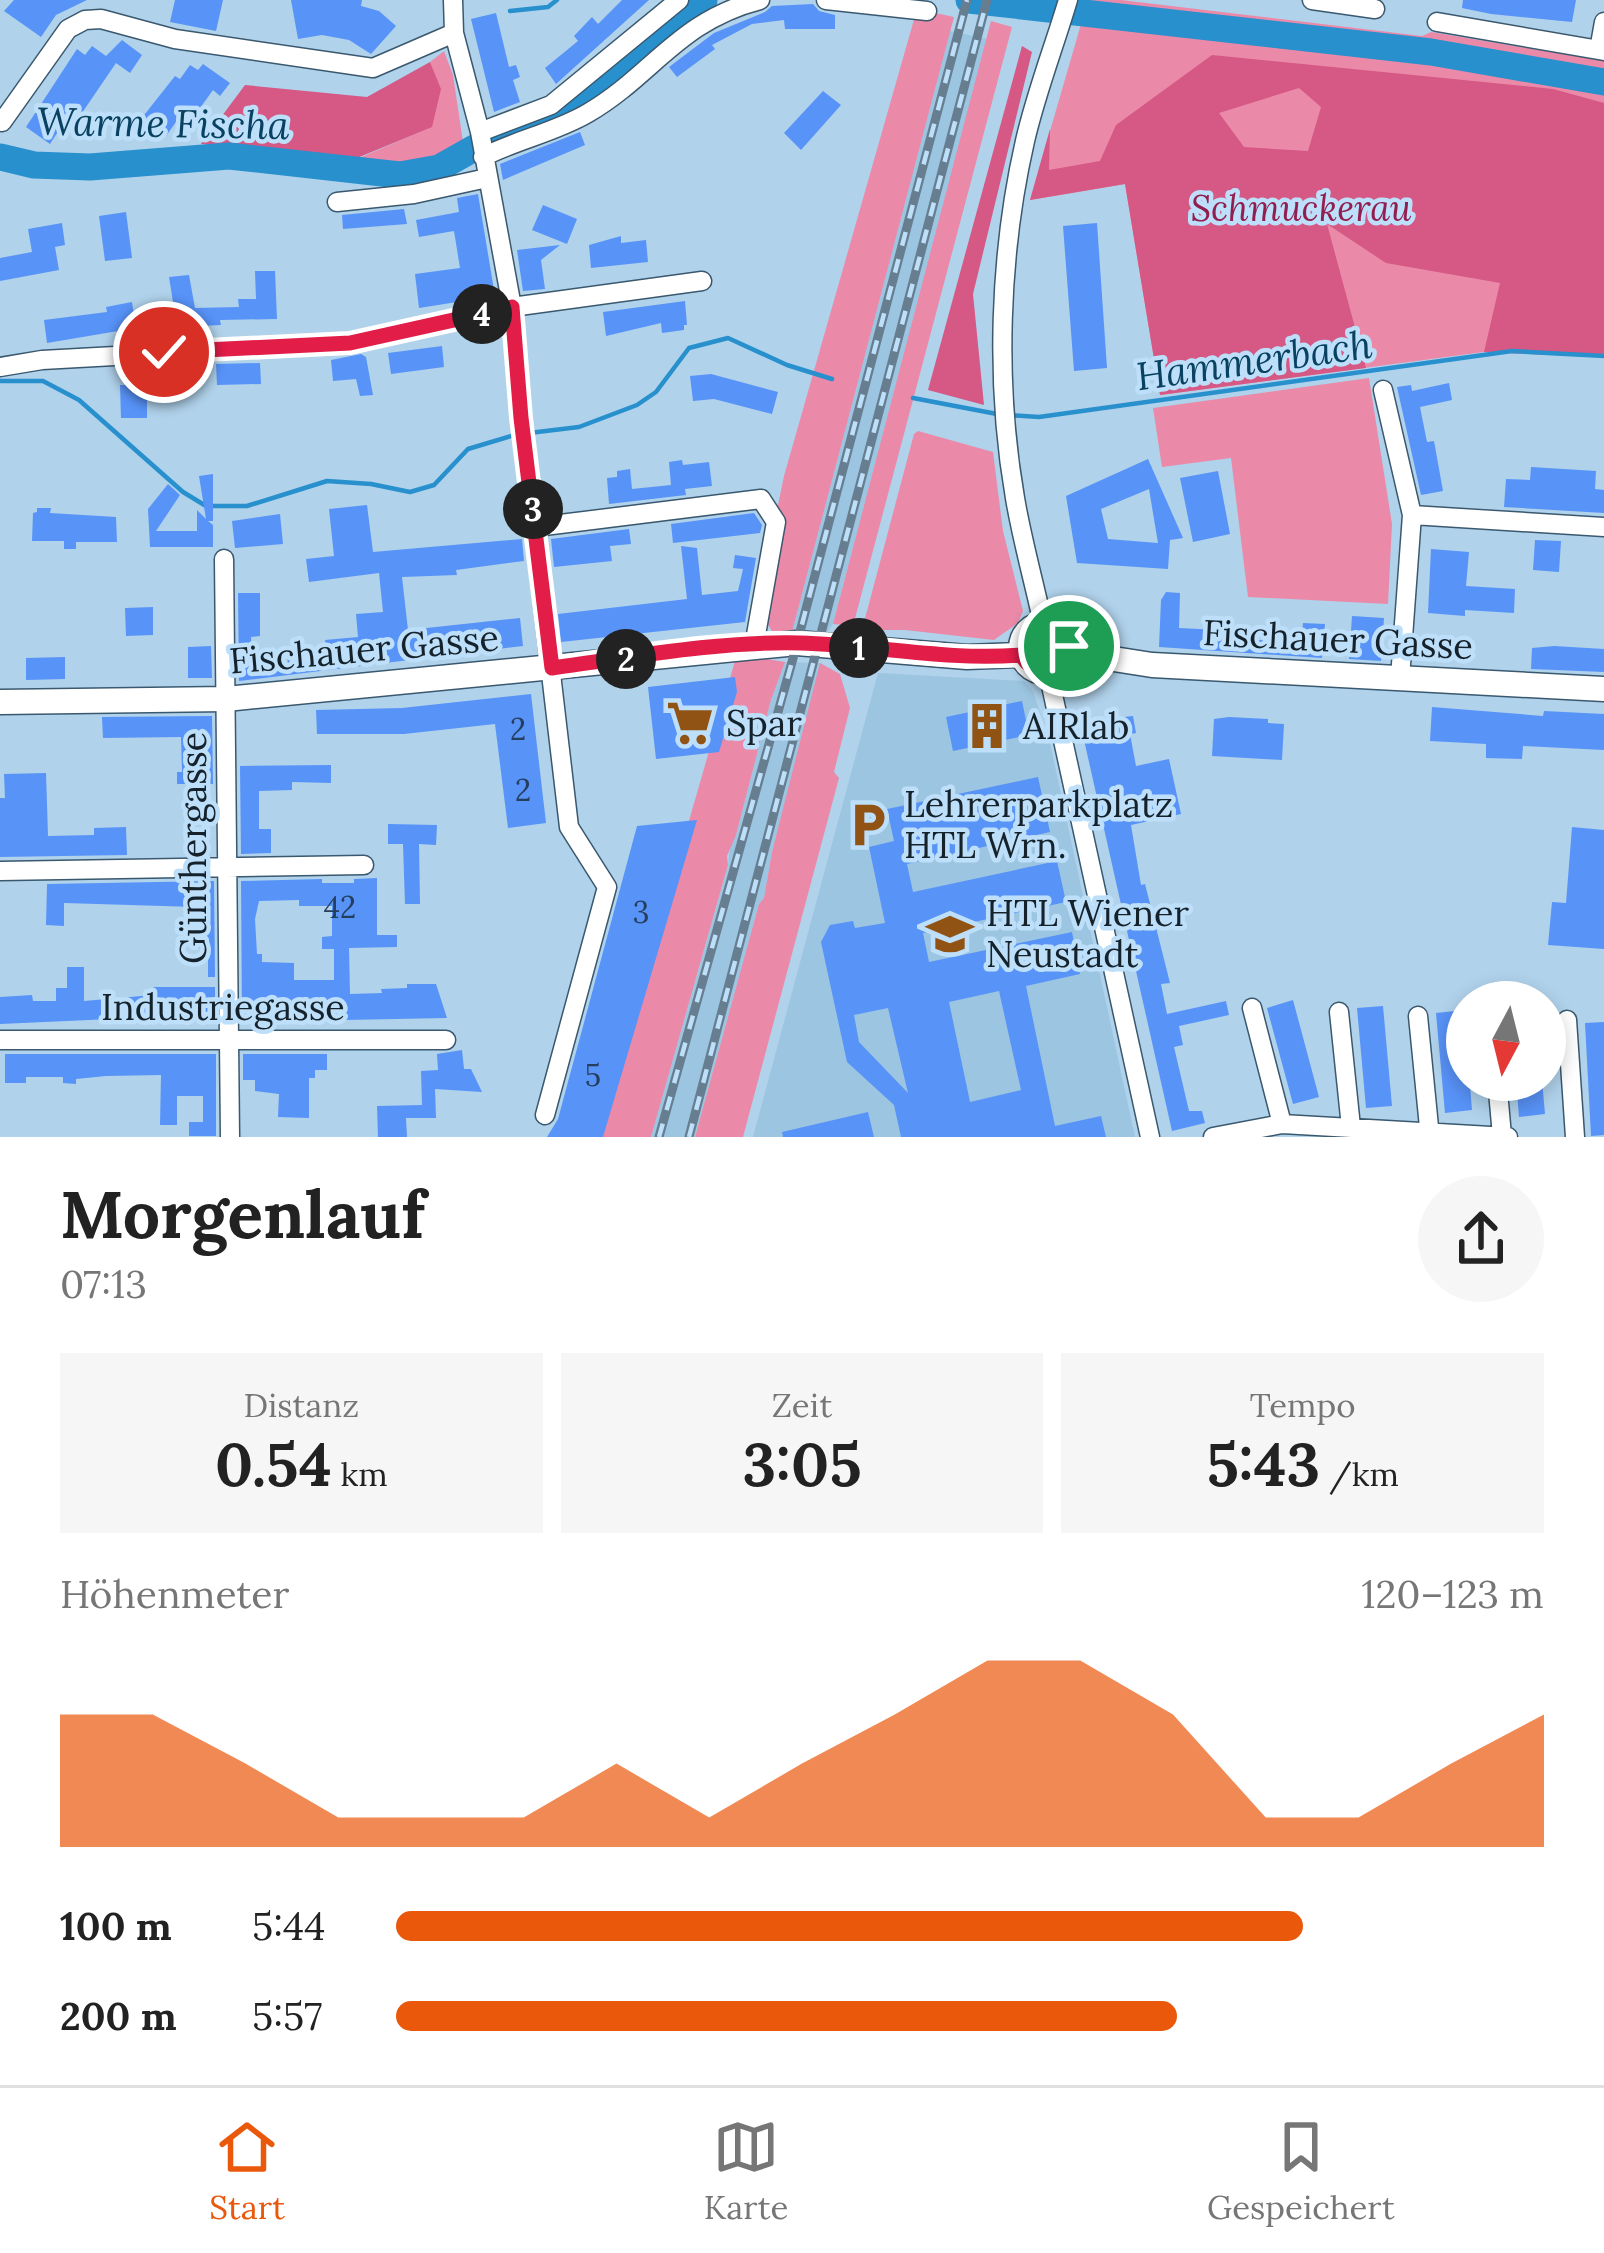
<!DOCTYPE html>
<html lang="de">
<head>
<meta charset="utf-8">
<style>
  body { margin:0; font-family:Lora,serif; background:#f6f6f6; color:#222; height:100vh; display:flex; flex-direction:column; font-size:45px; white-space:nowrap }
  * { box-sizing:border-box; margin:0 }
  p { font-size:39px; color:#767676 }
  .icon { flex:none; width:66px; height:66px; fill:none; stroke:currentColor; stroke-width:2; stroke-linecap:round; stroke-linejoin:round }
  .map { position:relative; height:1137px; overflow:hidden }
  .sheet { display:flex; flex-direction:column; background:#fff; flex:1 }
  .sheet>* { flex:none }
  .needle { width:78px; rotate:187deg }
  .buttons { position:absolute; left:1446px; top:981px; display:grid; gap:24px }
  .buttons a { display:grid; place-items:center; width:120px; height:120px; border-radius:50%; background:#fff; box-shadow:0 6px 18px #0003; font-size:60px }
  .pin { position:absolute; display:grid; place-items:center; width:102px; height:102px; color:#fff; margin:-51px; border:6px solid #fff; border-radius:50%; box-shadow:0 3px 12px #0007 }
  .km { position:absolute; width:60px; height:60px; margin:-30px; border-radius:50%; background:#222; color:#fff; font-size:33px; line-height:60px; text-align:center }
  .round { display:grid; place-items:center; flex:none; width:126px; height:126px; border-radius:63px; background:#f6f6f6 }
  .headline { display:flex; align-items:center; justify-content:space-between; height:204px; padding:0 60px }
  h1 { font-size:66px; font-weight:700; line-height:90px }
  .metrics { display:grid; grid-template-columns:repeat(3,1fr); gap:18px; height:204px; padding:12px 60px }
  .metrics div { display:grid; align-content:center; border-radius:0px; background:#f6f6f6; text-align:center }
  .metrics b { font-size:60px; font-weight:700 }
  .metrics small { font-size:33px; font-weight:400 }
  .metrics p { font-size:33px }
  .chart { height:336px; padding:24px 60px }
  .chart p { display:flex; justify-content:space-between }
  .chart svg { width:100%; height:216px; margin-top:12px; fill:#ea580c; opacity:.7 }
  ul { padding:0 60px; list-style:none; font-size:39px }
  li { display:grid; grid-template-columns:192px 144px 1fr; align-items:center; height:90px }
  li i { height:30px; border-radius:15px; background:#ea580c }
  .menu { display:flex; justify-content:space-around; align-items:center; height:168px; border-top:3px solid #e0e0e0; background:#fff; font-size:33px; color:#767676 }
  .menu a { display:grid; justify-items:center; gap:6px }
  .menu .current { color:#ea580c }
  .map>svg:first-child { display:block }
</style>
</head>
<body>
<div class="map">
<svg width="1604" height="1137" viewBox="0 0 1604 1137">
  <rect width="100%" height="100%" fill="#b0d2eb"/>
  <path fill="#9cc5e1" d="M950,31L987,39L833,624L828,631L792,632Z
    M785,662L820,663V673L772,852L764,898L759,904L695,1137H651L728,866L730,844L736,835L771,700Z
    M878,673L1024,681L1033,691L1050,743L1135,1137H753Z"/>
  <path fill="#eb8aa8" d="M1088,0H1121L1422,36L1431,32L1604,61V357L1484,352L1160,395L1125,184L1030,200Z
    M917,9L954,17L792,632L772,631L757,608L784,476Z
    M991,21L1012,27L853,626L833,624Z
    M444,51L453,75L463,142C425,170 401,165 357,159L431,127L440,89L430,62Z
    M1369,378L1392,524L1388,604L1248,597L1231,458L1162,467L1153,408Z
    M918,431L993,452L1003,531L1023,611L1018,623L994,640L905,630H862L914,434Z
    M737,654L785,662L771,700L736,835L727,856L728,865L651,1137H598Z
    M820,663L840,674L850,708L834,772L839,778L743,1137H695L759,904L764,898L772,852Z"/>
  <path fill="#d55885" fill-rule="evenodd" d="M1022,46L1032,52L973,294L984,405L928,390Z
    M1212,55L1553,89L1604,103V357L1484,352L1500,283L1386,263L1327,224L1366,368L1160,395L1125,184L1030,200L1050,129L1049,170L1100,161L1116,125ZM1299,88L1321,107L1308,151L1244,147L1219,113Z
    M430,62L441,89L432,127L357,158L201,144L245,85L367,97Z"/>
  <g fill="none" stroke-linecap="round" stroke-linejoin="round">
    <path stroke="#2790cd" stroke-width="4.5" d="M510,11L548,7L557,0
      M0,381H43L79,400L183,492L206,506H247L327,481L371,484L410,492L434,485L468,449L518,434
      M913,398L997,414
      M1008,415L1039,417L1512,351L1604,356
      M529,433L579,427L637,405L656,392L689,348L728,338L787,365L832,379"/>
    <path stroke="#2790cd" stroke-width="27" d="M969,0L1431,52L1604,82
      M0,157L34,165L90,167L229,156L400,175L439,168L501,133L571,104L665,26L704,0"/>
  </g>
  <path fill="#5893f8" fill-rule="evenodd" d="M14,0H87L56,15L41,37L4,11Z
    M175,0H223L216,31L170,22Z
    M291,0H362L361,6L379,11L396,26L371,54L349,40L322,35L298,39Z
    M622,0H649L556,84L545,68L578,41L574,36L592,17L598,24Z
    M1463,0H1576L1572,22L1491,14L1462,8Z
    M813,4L819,11L835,15V29H785L784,20L752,24L712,45L715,49L677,77L669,67L714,33L765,12L772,6Z
    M496,13L509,67L516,65L520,77L513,80L520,102L494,112L471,19Z
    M122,40L142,55L130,73L116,63L69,132L61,127L50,144L26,127L77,49L85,55L92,46L106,56Z
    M203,64L230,83L220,96L213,90L185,129L176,122L166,136L141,119L175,76L180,79L190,65L198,70Z
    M823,91L841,105L801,150L784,133Z
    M580,132L585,145L503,180L500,164Z
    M478,194L495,296L419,308L415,274L460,268L454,231L419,237L416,220L459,212L457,198Z
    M543,205L577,219L567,244L532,230Z
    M404,209L407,224L343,229L342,215Z
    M126,212L132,258L105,261L99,216Z
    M62,223L65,245L55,247L59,270L0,281V258L32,252L28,229Z
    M1097,223L1107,368L1074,371L1063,226Z
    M621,236V243L646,240L648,262L591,268L589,245Z
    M560,245L541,260L545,289L523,291L517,250Z
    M255,271H275L277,319L220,320L221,325L177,327L169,277L189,275L195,308L239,307L238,299H256Z
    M685,301L687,325H684V330L662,333L661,323L606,336L603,312Z
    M132,302L136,328L47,343L44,320L107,312L106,307Z
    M442,346L444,367L391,374L388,353Z
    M361,354L366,357L373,395L360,396L356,379L333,381L331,360Z
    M260,363L261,384L217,385L216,364Z
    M179,366L185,397L147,399V418H121L120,385H146V368Z
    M711,374L778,392L772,414L714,399L693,401L690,376Z
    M1449,383L1452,400L1420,407L1427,442L1434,441L1443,491L1421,495L1397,387L1411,385L1412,391Z
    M1148,459L1183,538L1170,540L1168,569L1077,563L1066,496ZM1149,489L1158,543L1108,539L1101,509Z
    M682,460L683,465L709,462L712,486L685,489L686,495L609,504L607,478L617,477V471L630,469L632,489L671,485L669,462Z
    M1531,467L1596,471L1595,489L1604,490V513L1504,507L1506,479L1530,480Z
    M1218,471L1230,534L1193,542L1180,478Z
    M213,474V521H208L213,525V547H150L148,509L168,484L180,495L156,531H197V510L206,519L199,476Z
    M367,505L373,552L522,539L524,561L456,570L457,575L402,577L408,630L520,618L523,646L239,681L238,593H260V636L251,637L253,668L288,664L287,653L326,649L325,640L358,637L356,614L383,612L379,573L309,582L306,559L334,556L329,509Z
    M37,508H51L50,513L116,517L117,542H76V549H64V541H32L33,513L37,512Z
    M754,513L762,525L760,533L673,543L671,524Z
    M280,514L283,544L235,548L232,521Z
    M629,529L631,544L610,546L612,561L554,567L551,539Z
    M1535,540L1561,541L1559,572L1533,570Z
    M681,546L697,548L702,595L738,591L743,569L733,568L735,555L756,558L745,622L561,642L558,614L687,599Z
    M1431,549L1469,552L1466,586L1515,589L1514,613L1465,610V616L1428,613Z
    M1166,592L1180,593L1179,628L1219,630V637L1273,641V631L1302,633L1303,623L1325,624L1322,658L1159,647L1161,600Z
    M153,607V635L126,636L125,608Z
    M1352,616L1384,618L1381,661L1349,659Z
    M211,646L212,678H188V647Z
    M1554,646L1604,649V672L1531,669L1532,648Z
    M65,657V679L26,680V658Z
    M735,677L737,692L719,752L656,759L648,687Z
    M531,694L546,823L508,828L495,724L404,734H317L316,710L402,708Z
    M1022,701L1029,735L953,751L946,717Z
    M1432,707L1543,716L1544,711L1604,714V750L1523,746L1522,759L1486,758V744L1430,741Z
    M212,716L213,784H177V772H182L181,737L103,738L102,717Z
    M1133,716L1136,733L1130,734L1136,766L1169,759L1181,814L1131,825L1141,885L1145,884L1170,983L1161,984L1167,1014L1226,1001L1229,1015L1179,1026L1183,1045L1174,1047L1189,1111H1202L1205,1123L1172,1131L1080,722Z
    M1229,717L1268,719V723L1284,724L1282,760L1212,756L1214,719Z
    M331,765V783L292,782V790L259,791V829H271V853L241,854L240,766Z
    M46,773L48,836L94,835V828L126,827L127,855L0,857V798H5L4,774Z
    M1038,777L1050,832L907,864L913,892L1057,861L1066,902L923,933L929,962L1072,932L1080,974L1026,986L1055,1126L1101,1116L1106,1137H901L894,1105L847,1062L821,942L830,925L853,921L855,928L885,923L869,847L894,841L887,809ZM999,991L1021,1090L970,1102L949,1002ZM888,1008L908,1093L859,1042L854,1015Z
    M697,820L603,1137H547L558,1119L637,826Z
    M388,824L437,825L436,845L419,844L420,904H405L403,844H388Z
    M1572,827L1604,830V949L1548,945L1552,902L1566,903Z
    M377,878V935H397V947L349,948L350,994L382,993L381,989L407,988V984H436L447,1018L242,1022L241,881L322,879V883H354V879ZM299,900V906H332V936L322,937V949H334V980H294V963L262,962V954H257L255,919L259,901Z
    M214,881L215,977H208V948H198L196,943V907L64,903V926L46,925L47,884Z
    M67,967H84V1001L153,995V987H215V1022L111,1019L0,1024V997L32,995L33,1001H56V988H67Z
    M1293,1000L1319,1097L1293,1104L1267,1008Z
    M1383,1006L1392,1106L1366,1108L1357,1008Z
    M1464,1010L1472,1110L1445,1113L1436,1013Z
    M1604,1022V1135L1591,1136L1585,1023Z
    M462,1050L464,1069H471L482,1092L435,1089L436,1118H406L407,1137H378L377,1106L422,1105L421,1071L438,1070L437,1054Z
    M5,1054H216V1136H189V1122H203V1096H177V1125H160L161,1075L106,1076L76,1079V1084L63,1083V1077H26V1083H5Z
    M243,1054H327V1070H315V1078H309V1118L278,1117L279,1094L255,1091V1080H243Z
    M1516,1080H1542L1545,1114L1519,1117Z
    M868,1112L874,1137H783L782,1132Z"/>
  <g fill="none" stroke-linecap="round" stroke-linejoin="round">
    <defs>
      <path id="minor" d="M453,0L454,33L480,132L512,307L521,418L569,827L607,887L545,1115
        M826,0L927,11
        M1312,0L1375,9
        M1437,22L1604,51
        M1599,50L1604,22
        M2,122L68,29L85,20L101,19L175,39L373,68L454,33
        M480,132L551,105L679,0
        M483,157C516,140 556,132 588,113C653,75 678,21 760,0
        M337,202L414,194L487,178
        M0,367L42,360L350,343L512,307L702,281
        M1383,390L1412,515L1400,678
        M1412,515L1604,527
        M536,527L761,499L776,522L754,646
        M224,559L230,1137
        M1043,624C1034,582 1022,540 1015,498C995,383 999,255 1025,141C1036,93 1054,47 1068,0
        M1048,672L1150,1137
        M0,871L364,865
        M1252,1008L1282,1124
        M1339,1012L1351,1127
        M1418,1016L1430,1137
        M1567,1020L1575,1137
        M0,1040H446
        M1497,1080L1502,1136
        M1213,1137L1282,1124L1508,1137"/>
      <path id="secondary" d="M1021 648a24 24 0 1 1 48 0a24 24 0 1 1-48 0Z
        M1069,652L1152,665L1604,689
        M0,702L226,699L797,643L967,657L1021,655"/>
    </defs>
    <use href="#minor" stroke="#3a586e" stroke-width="21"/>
    <use href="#secondary" stroke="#3a586e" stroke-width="27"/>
    <use href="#minor" stroke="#fff" stroke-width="18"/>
    <use href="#secondary" stroke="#fff" stroke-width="24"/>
    <defs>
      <path id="rail" d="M659,1137L792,662L967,0
        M689,1137L987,0"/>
    </defs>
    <use href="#rail" stroke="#667e8f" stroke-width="9"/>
    <use href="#rail" stroke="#bddff9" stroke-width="4.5" stroke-dasharray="14" stroke-linecap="butt"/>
  </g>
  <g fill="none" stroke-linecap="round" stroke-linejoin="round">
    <defs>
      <path id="route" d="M164,352L350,343L512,307L521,418L552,668C633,657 718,641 800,643C874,645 947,661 1021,655C1031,671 1046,678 1062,665L1069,646"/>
    </defs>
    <use href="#route" stroke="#fff" stroke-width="24"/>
    <use href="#route" stroke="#e11d48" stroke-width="15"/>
  </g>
  <defs>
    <symbol id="supermarket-bare" viewBox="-9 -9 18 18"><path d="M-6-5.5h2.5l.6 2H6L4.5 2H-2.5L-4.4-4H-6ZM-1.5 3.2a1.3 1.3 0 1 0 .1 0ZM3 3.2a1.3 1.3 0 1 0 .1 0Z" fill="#905314" stroke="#bddff9" stroke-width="2.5" paint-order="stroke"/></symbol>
    <symbol id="building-bare" viewBox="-9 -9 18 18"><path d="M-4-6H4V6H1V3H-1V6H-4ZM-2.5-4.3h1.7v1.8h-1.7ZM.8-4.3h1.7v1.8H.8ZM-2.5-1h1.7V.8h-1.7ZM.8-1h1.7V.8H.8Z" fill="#905314" stroke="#bddff9" stroke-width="2.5" paint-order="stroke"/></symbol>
    <symbol id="parking-bare" viewBox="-9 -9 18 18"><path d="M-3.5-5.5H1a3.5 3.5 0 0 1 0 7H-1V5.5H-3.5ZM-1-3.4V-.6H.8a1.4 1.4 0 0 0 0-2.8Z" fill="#905314" stroke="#bddff9" stroke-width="2.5" paint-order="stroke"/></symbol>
    <symbol id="school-bare" viewBox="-9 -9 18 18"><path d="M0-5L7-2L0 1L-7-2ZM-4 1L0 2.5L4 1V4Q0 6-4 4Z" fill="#905314" stroke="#bddff9" stroke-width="2.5" paint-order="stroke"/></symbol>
  </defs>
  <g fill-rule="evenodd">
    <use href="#supermarket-bare" x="657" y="690" width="66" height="66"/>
    <use href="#building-bare" x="954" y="693" width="66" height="66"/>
    <use href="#parking-bare" x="835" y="792" width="66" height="66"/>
    <use href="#school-bare" x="917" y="901" width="66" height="66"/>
  </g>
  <g text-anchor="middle" stroke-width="9" stroke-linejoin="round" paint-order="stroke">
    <g font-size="30" fill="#263e5e">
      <text x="518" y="740">2</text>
      <text x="523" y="801">2</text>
      <text x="340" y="918">42</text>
      <text x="641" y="923">3</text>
      <text x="593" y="1086">5</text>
    </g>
    <g font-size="36" font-style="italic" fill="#911e4f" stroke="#bddff9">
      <text x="1301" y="221">Schmuckerau</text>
    </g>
    <g font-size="36" fill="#15222b" stroke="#bddff9">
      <text transform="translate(1338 639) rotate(3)" y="13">Fischauer Gasse</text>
      <text transform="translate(364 649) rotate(-5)" y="13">Fischauer Gasse</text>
      <text transform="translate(193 848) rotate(-90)" y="13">Günthergasse</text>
      <text x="223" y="1020">Industriegasse</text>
    </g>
    <g font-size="36" fill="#15222b" stroke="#bddff9" text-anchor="start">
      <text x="726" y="736">Spar</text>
      <text x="1023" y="739">AIRlab</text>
      <text x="904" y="817">Lehrerparkplatz<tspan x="904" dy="41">HTL Wrn.</tspan></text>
      <text x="986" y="926">HTL Wiener<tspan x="986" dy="41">Neustadt</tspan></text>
    </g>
    <g font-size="39" font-style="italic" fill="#094161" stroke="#bddff9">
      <text transform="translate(163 123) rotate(1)" y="14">Warme Fischa</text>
      <text transform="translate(1254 360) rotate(-8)" y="14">Hammerbach</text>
    </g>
  </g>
</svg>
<div class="buttons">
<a><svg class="needle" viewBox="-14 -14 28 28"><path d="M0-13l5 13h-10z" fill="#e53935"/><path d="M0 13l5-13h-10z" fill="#767676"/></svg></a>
</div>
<div class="pin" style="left:1069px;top:646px;background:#1e9e55"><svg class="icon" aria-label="arrive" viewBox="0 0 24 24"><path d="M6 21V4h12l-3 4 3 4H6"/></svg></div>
<div class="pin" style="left:164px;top:352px;background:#d93025"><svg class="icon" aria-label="check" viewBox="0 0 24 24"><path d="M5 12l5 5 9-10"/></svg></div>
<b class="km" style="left:859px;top:648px">1</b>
<b class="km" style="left:626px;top:659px">2</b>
<b class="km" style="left:533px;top:509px">3</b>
<b class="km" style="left:482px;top:314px">4</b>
</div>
<section class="sheet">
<div class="headline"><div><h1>Morgenlauf</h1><p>07:13</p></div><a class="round"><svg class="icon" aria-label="share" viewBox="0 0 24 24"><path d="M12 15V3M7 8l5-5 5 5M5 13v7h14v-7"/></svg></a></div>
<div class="metrics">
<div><p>Distanz</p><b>0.54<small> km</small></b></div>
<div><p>Zeit</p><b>3:05</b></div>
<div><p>Tempo</p><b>5:43<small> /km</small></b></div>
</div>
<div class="chart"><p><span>Höhenmeter</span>120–123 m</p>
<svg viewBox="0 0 160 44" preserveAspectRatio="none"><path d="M0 44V17L10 17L20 27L30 38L40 38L50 38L60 27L70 38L80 27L90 17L100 6L110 6L120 17L130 38L140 38L150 27L160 17V44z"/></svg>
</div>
<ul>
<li><b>100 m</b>5:44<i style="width:79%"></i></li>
<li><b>200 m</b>5:57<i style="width:68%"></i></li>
</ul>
</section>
<nav class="menu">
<a class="current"><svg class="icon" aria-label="home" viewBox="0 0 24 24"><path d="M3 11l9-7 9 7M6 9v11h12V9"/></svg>Start</a>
<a><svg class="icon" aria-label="map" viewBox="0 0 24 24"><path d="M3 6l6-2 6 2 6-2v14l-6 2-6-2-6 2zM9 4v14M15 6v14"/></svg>Karte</a>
<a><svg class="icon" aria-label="saved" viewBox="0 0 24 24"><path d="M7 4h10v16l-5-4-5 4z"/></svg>Gespeichert</a>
</nav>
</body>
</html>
